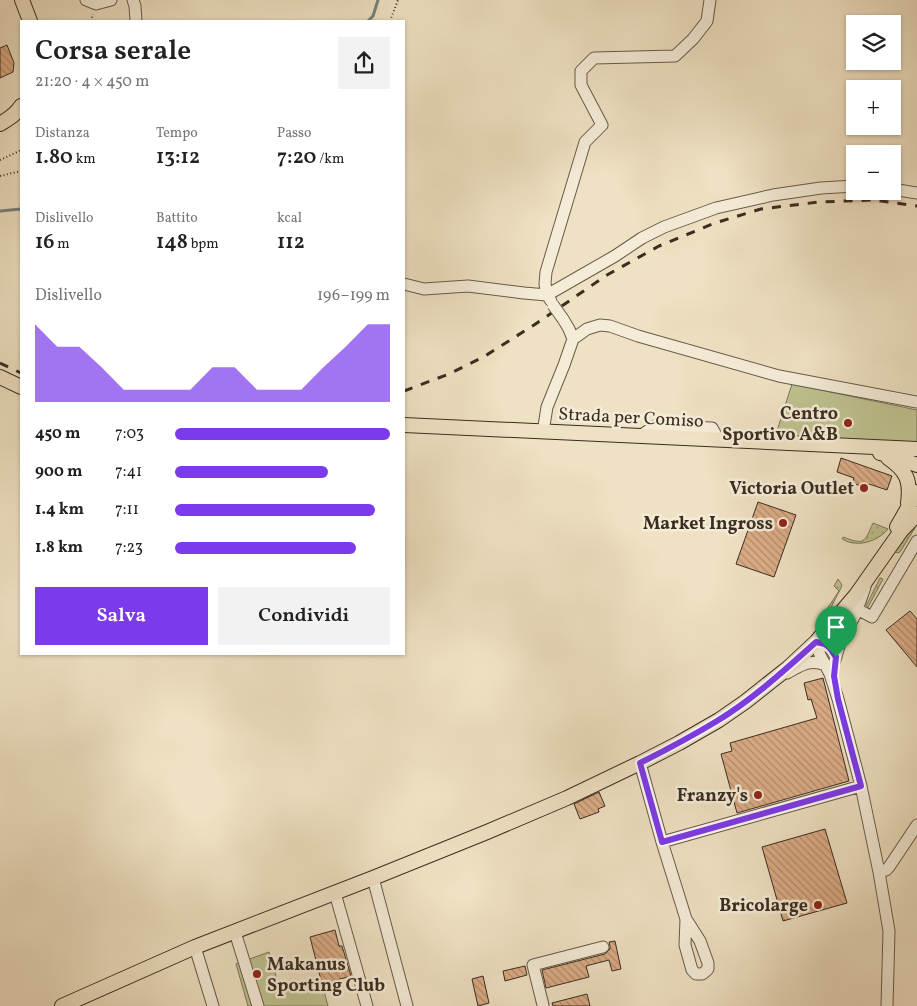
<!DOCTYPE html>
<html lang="it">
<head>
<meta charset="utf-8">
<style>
  body { margin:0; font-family:Vollkorn,serif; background:#f2f2f2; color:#222; height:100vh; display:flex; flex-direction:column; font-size:19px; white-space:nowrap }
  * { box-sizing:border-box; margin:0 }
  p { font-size:16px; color:#767676 }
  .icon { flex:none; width:28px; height:28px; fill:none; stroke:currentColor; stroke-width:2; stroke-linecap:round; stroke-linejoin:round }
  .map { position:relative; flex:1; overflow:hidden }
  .panel { position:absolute; left:20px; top:20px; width:385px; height:635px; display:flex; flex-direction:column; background:#fff; border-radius:0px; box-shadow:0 1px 4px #0004 }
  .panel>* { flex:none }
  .controls { position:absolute; left:846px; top:15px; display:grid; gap:10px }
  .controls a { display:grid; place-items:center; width:55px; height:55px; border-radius:0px; background:#fff; box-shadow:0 1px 4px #0004; font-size:25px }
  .pin { position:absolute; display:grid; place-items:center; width:42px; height:42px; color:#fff; margin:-51px -21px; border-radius:50% 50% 50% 0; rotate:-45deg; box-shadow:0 0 5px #0007 }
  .pin .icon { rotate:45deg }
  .round { display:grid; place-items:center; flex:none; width:52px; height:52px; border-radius:0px; background:#f2f2f2 }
  .summary { display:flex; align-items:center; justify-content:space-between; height:85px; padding:0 15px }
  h1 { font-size:28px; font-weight:600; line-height:38px }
  .figures { display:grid; grid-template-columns:repeat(3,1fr); gap:8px; height:85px; padding:5px 15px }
  .figures div { display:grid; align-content:center }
  .figures b { font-size:21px; font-weight:600 }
  .figures small { font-size:14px; font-weight:400 }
  .figures p { font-size:14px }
  .chart { height:140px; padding:10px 15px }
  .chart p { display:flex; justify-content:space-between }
  .chart svg { width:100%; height:90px; margin-top:5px; fill:#7c3aed; opacity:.7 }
  .button { display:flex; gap:10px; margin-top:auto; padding:10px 15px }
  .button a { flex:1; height:58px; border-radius:0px; background:#7c3aed; color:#fff; font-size:20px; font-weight:600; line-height:58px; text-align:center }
  .button a+a { background:#f2f2f2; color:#222 }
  ul { padding:0 15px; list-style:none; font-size:16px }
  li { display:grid; grid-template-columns:80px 60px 1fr; align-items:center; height:38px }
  li i { height:12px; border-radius:6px; background:#7c3aed }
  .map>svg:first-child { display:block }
</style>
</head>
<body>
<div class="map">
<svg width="917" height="1006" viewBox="0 0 917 1006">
  <defs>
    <pattern id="grass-dots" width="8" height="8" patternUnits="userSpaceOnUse" patternTransform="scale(1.25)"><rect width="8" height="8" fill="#bec290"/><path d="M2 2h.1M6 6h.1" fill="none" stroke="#9b9e75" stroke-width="1.8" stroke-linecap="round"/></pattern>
    <pattern id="building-back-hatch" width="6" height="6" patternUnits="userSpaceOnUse" patternTransform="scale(1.25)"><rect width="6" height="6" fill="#dcad87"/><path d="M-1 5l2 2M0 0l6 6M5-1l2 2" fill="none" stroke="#b38d6e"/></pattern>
  </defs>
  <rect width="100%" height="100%" fill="#efe1c3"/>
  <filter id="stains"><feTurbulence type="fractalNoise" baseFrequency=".004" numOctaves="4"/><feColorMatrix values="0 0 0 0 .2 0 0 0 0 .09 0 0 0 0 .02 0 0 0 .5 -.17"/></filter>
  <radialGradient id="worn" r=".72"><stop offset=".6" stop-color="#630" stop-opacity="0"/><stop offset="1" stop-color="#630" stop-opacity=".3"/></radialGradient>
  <path fill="url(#grass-dots)" stroke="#7c7858" d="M873,523L888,529C881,538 866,545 854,543C850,543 846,541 842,539L843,537C865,545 864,543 873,523Z
    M913,524L915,528L900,552L898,553L895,552L899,541Z
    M880,578L883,579L867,609L865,608Z
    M838,579L842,585L841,588L826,617L823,615L839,591L834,586Z"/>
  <path fill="#bec290" stroke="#7c7858" d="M792,384L917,410V442L775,437Z
    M269,952L281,993L322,984L328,1006H248L236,964Z"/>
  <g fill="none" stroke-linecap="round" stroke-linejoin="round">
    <path stroke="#77827f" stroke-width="3" d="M368,21L373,16L378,0
      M0,211L21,209"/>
  </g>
  <path fill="url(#building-back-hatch)" stroke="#3a2d20" d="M7,45L14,63L13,72L0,78V48Z
    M841,458L892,476L887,490L869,484L867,488L852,483L854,478L837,472Z
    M758,502L796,515L774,577L736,564Z
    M910,611L917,619V667L886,630Z
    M823,678L849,781L737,813L721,754L732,751L730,743L817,718L811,699L808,700L804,683Z
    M599,792L605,806L598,809L599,812L580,819L574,804Z
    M825,829L847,903L783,921L762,847Z
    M335,930L339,946H342L351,976L322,984L310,937Z
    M615,941L621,969L612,971L609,960L586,966L589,977L546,988L542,970L605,954L610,949V946L609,942Z
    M525,966L527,975L505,981L503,971Z
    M483,976L489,1003L478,1006L472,979Z
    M587,994L590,1006H553L552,1003Z"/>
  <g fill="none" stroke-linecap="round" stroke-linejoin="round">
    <defs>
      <path id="minor" d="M86,0L96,4L111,0
        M133,0L135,6L136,21
        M710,0L707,21L693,39L675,56L594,58L581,71V85L602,125L585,142L546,272L545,284L547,295L615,256L642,238L664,227L716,208L773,195L821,188L855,186
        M892,189L917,193
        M404,284L424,289L468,286L524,293L547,295L551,301
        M573,339L587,329L600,325L610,326L638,336L779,376L917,402
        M543,432L547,407L564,365L573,339L569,329L563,319
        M640,436L655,426L712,428L719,440
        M857,609L872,617L917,541
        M836,657C832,648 826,642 816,642L820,655L830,674L838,699L861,786L879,872L889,931L887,1006
        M835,660L840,643L856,613L865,587
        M787,673C801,665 809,659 826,665
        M640,763L662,842L686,919L700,941L708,963V969L706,971L702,974H696L692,970L685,945L686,919
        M662,842L861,786
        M879,872L886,870L889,867L917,825
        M373,878L407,1006
        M335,893L367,1006
        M235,932L258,1006
        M195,947L213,1006
        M543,1005L533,965L603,947"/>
      <path id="major" d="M22,0L30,21
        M0,124C8,119 16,115 21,106
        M0,377L21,387
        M404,425L917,449
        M880,453L899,458L917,465
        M888,458C907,471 911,481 908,503
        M897,527L917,492
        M62,1006L195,947L373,878L487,832L567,798L640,763L679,743L719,720L745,702L788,668L816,642L856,595L901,531L917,514"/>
    </defs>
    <use href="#minor" stroke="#675a49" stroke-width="13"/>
    <use href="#major" stroke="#3a2d20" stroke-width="16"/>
    <path stroke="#3a2d20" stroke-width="2" stroke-dasharray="1 2.5" stroke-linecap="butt" d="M91,21L93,14
      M390,21L398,0
      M0,160L21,150
      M0,176L21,171"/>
    <use href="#minor" stroke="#f5ecd8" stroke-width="11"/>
    <use href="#major" stroke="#efe1c3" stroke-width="14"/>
    <path stroke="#3a2d20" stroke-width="3" stroke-dasharray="9 9" stroke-linecap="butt" d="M0,363L21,373
      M404,391L449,374L485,356L534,325L607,275L659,246L715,223L761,209L819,202L874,200L917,206"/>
    <defs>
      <path id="minor-bridge" d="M553,305L563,319"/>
    </defs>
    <use href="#minor-bridge" stroke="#675a49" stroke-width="13" stroke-linecap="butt"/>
    <use href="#minor-bridge" stroke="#f5ecd8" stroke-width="11"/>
  </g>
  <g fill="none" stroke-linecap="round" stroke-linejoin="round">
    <defs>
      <path id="route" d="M816,642L825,644L830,648L836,657L834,676L838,699L861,786L662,842L640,763C666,750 692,736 717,721C753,699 785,670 816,642Z"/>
    </defs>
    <use href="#route" stroke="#fff" stroke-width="10"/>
    <use href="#route" stroke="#7c3aed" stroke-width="6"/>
  </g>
  <g fill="#8f2418" stroke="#f5ecd8" stroke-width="2">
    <circle cx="848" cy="423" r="5"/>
    <circle cx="864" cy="488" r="5"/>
    <circle cx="783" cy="523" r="5"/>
    <circle cx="758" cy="795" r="5"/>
    <circle cx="818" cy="905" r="5"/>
    <circle cx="257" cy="974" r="5"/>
  </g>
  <g text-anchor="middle" stroke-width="5" stroke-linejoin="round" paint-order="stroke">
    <g font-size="18" font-weight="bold" fill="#3a2d20" stroke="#f5ecd8" text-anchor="end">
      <text x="838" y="419">Centro<tspan x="838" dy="21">Sportivo A&amp;B</tspan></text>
      <text x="854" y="494">Victoria Outlet</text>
      <text x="773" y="529">Market Ingross</text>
      <text x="748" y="801">Franzy's</text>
      <text x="808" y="911">Bricolarge</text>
      <text x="267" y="970" text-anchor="start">Makanus<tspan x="267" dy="21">Sporting Club</tspan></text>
    </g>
    <g font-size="18" fill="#3a2d20" stroke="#f5ecd8">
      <text transform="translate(631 417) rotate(3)" y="6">Strada per Comiso</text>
    </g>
  </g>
  <rect width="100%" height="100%" filter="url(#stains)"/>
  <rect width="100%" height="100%" fill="url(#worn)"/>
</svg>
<div class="controls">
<a><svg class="icon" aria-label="layers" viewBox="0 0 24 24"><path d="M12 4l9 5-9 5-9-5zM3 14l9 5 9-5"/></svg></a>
<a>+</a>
<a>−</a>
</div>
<div class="pin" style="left:836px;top:657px;background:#1e9e55"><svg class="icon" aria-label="arrive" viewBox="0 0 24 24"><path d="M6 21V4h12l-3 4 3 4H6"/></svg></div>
<section class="panel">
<div class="summary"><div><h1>Corsa serale</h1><p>21:20 · 4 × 450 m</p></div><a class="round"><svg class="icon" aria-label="share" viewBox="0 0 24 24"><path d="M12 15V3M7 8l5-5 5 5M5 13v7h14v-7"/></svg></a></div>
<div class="figures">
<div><p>Distanza</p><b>1.80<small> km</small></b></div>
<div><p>Tempo</p><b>13:12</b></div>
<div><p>Passo</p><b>7:20<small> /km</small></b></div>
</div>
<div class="figures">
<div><p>Dislivello</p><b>16<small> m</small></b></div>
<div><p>Battito</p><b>148<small> bpm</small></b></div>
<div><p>kcal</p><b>112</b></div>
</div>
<div class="chart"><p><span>Dislivello</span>196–199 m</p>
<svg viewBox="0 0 160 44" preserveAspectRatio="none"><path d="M0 44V6L10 17L20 17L30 27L40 38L50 38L60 38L70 38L80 27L90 27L100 38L110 38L120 38L130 27L140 17L150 6L160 6V44z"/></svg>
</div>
<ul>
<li><b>450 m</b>7:03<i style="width:100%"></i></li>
<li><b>900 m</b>7:41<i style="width:71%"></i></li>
<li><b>1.4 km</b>7:11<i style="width:93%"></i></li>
<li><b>1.8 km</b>7:23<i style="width:84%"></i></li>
</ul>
<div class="button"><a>Salva</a><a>Condividi</a></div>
</section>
</div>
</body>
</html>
